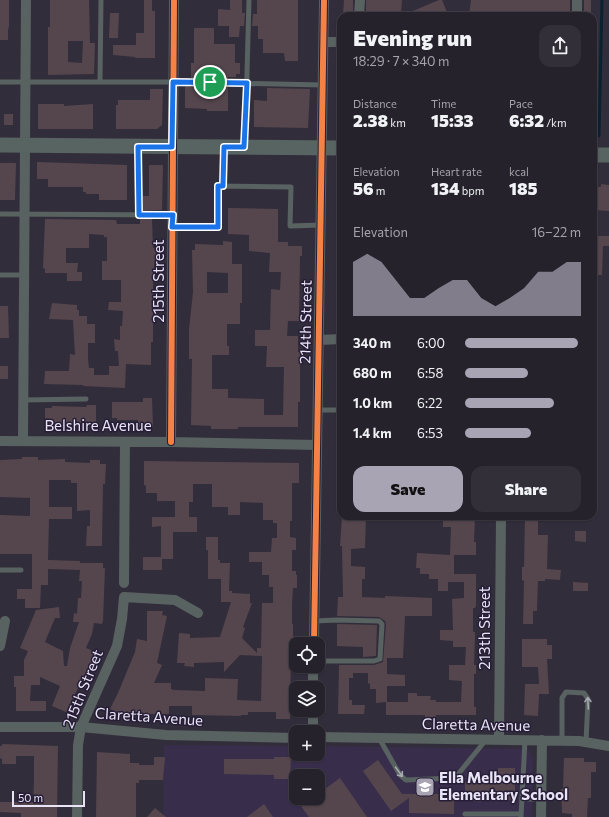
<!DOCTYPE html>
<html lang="en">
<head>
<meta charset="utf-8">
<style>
  body { margin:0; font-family:Commissioner,sans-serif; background:#322f38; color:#f1f3f6; height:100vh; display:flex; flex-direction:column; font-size:15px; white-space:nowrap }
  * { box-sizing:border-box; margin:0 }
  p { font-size:13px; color:#a4a4a9 }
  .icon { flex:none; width:22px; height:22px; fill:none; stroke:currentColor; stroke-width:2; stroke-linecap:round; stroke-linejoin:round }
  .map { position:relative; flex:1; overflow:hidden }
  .side { position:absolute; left:337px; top:12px; width:260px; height:508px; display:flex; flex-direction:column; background:#26222c; border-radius:12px; box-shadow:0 1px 3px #0004,0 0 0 1px #423f48 }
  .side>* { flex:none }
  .tools { position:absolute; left:289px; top:637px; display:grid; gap:8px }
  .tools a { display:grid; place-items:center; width:36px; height:36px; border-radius:8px; background:#26222c; box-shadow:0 1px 3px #0004,0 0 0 1px #423f48; font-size:20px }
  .scale { position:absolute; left:12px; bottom:10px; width:73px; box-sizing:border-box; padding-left:4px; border:2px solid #e8e4f5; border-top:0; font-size:11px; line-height:14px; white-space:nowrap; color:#e8e4f5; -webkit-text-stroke:3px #261d36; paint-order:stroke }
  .pin { position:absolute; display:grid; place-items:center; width:34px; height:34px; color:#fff; margin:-17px; border:2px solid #fff; border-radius:50%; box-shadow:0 1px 4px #0007 }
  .round { display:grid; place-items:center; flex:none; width:42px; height:42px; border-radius:12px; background:#322f38 }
  .headline { display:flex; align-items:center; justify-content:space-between; height:68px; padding:0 16px }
  h1 { font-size:22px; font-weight:800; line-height:30px }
  .metrics { display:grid; grid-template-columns:repeat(3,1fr); gap:6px; height:68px; padding:4px 16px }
  .metrics div { display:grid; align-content:center }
  .metrics b { font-size:17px; font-weight:800 }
  .metrics small { font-size:11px; font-weight:400 }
  .metrics p { font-size:11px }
  .chart { height:112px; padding:8px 16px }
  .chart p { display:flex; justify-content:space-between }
  .chart svg { width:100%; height:72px; margin-top:4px; fill:#a8a4b4; opacity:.7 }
  .cta { display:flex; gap:8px; margin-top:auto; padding:8px 16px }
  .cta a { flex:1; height:46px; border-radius:12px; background:#a8a4b4; color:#111; font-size:16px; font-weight:800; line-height:46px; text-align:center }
  .cta a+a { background:#322f38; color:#f1f3f6 }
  ul { padding:0 16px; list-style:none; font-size:13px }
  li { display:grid; grid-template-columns:64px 48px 1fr; align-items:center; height:30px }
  li i { height:10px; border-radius:5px; background:#a8a4b4 }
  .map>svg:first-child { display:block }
</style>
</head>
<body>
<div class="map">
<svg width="609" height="817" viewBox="0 0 609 817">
  <rect width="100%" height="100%" fill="#322d3b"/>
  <path fill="#382e4c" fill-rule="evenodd" d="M164,745L296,746V754H318V746L528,749L533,759L532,817H163ZM296,776H318V798H296Z"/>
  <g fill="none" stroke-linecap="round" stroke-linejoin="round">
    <path stroke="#082230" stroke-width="3" d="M599,136L602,0"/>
  </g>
  <path fill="#55464d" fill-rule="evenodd" d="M0,0H9V26L8,30V40H0Z
    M50,0H89L90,43H95L94,74L48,75V27H50ZM68,41H83L82,63L68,62Z
    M144,0H152V11H155V58H135V57L113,55V45H136V33H144Z
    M230,0H242V13H245L244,26H240L239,37H229V26H218V9L230,10Z
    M257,0H298V61H285L284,53H263V39H258V26H252L253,14H257Z
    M344,0H353V16H343Z
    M366,0H402L401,12H397V16H366Z
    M439,0H442L447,12L444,13L445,16H401Z
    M471,0H570V16H469Z
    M584,0H591V16H584Z
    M110,13H119L118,38H109Z
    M194,28H214V44H235V63H240V74H236V77H228V79L191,78V63H194Z
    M185,86L228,87V111H207V109L185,108Z
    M267,88L310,89L308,128L254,127V100L267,101Z
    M150,89H163L162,125L157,129H116V105H118V100H150Z
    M38,104H64V106L93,104V129H38Z
    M4,114H13V125H4Z
    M37,162L127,165V200H99V194H86V192H83V187H48V179H37Z
    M0,163H16L15,200H0Z
    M150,165H163L162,210L143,211V196H149V166Z
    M601,184L609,185V211L593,210V201H596V187H601Z
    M228,208L278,209V242H288V246H302V256H300L299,321H288L287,336H298V352H300V402H298V427H238V429H211V426L191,425L192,359H189V329L193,292L192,250H195V244L223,245V241L232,242V264H242V303H240V324H227V346H229V355H212V389H228V398L264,399V415H283L284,367H266L267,346H255V330H270L271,289L280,290L281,272H269L270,253L249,251V235L228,234ZM207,272L228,273V293H207Z
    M45,219L116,220L117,224H140V219H152L153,248H158V258H155L154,272H153V342H151V365L126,364L125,388L83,386V385L44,384L45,371H69L70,354L75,355L73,320L49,319L52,303L77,305V310H79V316H87V324H95V343H88V359L89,368H94V375H109V366H119L118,351H115L114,339L120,340V326H122L123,311L108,310L109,302H121V280H102V261H107V237H104V235L89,234V248H66V263H78L77,272H82V281H67V273H45V269L43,268Z
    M593,236H609V246H603L602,275H593Z
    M0,306H8L9,338H0Z
    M0,366H8V379H0Z
    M143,398H152L153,427H138V420H117V418H112V402H143Z
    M87,405H96V425H86V427L45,424V408H52V406L86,407Z
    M22,457H38V460L65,459V462L90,463V460H100V464H106L105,484H103L102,546H86L87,526H90V510L77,511V483H71V480H49V507H72V519H49L48,560L80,561V563H103V568H105L103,621L102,624L94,623L92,634L86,648L96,652L66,712L52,706L60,686L40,677V685H31L30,701H46V711H16V687H14V676H24V660L28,651L20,648L36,610L59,607L60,618H55L45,642L63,651L64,666H67L70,648L79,622H73L74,613L77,614L78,598H81L82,581H79L80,570L48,569V585H41L40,608H25V599H17V589H32V554H0V515L30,516V498L0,497V460L22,459Z
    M144,461L299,463V483H292V521H290V537L296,538V550H292V571H296V575H297V588H293L292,604V624H293V636H294V653L291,652L290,719H276V712H248V715H241V716L192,715V706H169V714H148V717L128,716V717L110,709L118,693L135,652L137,639L147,641V611H163L162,615L167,616L157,663L162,665L154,683H171V689L174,690L205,691V678L238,679L237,700L261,701L262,656L240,655L224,672V662L194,663V667L184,666L185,663H177L179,633L190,634V638L220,637L231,602H221V579H208V550H206V537H218V560H220V563H230L229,591H232V593L250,594V603H252L243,627L245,628L242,638L257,653V648H261L262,603H273V587H269V575H262V562H249V552H271L272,538H277V523H273V520H263V503L240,502V515H228V507H212V484H193V502H189V517H197V532H173V559H162V570H143V557H161V526L152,527V517H175V501H157V493H146V486L144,485Z
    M342,516H366L365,548L351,549V566L365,567V579H362V597L385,598V596L432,598V616H405L403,658H387V674L405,675V686H387V702H408V693H417V696H431L430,700H436V702H461L462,681L449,680V665H465L466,647H453V641L440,640V630H453L452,599L464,598V582H448V591H438V579H429V574H420V568H416L417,553L450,555L451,527H443V518L475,516L474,542H476V555H454V574H476V606L475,608H473V632H475V636L474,665H476V674H474V707H476V715H436V717H425V715H386V702L376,703V689H370V683L368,684V673H353V678H349V700H352V705H365L364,714H338L339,665H374L383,662L386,624L385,621L379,617L337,616L338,597H343L342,546H340Z
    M525,516H538V535H548L547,569L561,570L560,580L545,579V581H538L537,607V611H533V624H523L524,581L522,580V567H524Z
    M575,531H586V542L575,541Z
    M573,582L588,583V591H573Z
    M337,624L377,625L376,656L363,657V647L337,646Z
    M522,639H547V645H552V659H547L549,694H539L538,716L524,715L525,684H539L538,667H522Z
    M2,744L58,746L57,817H21V813L0,812V802H33L34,782V756H16V764H2V759L0,758V746H2Z
    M97,752L130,754V763H139V765H154V757H165L163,780H139V783H136V817H96Z
    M274,757H291L290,779H274V775L224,774V759H274Z
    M564,758H584V762H596V772H591V798H588L587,817H572V814L562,813L561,789H563Z
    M378,760L402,794H454V814L409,813V798L391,811L363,771Z
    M498,768H515V800H481V802L465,800V782H471V777L498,776Z
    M340,778L367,817H309L301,806L312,798H318V794Z
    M264,804L273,817H247Z
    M155,808L166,817H147Z"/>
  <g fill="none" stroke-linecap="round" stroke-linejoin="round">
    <path stroke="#586260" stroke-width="5" d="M100,81L101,0
      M0,82H173L323,85
      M245,146L249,0
      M138,148L139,215
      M223,186L224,149
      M0,214L173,215
      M173,227H219L218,186L291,187L290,226L321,225
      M0,275H24
      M23,400L86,399
      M318,410H341
      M0,570H21
      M314,621L337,620L379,621L382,624L380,659L374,661H318
      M379,738L400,775L406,780L455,778L485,741
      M562,740V698L566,692L584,693L588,699L586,742
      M522,799H541
      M465,814H521
      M521,817L525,740"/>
    <path stroke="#586260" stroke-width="10" d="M359,16L360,0
      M577,16V0
      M324,42H341
      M319,340L341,339
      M0,441L171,442L317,445
      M23,441L26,0
      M171,442L174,0
      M124,583L125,442
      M314,644L324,0
      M0,646L5,621
      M313,688V666
      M0,727H81L166,735L296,738
      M313,732V710
      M318,737L579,741L609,746
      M499,740L501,516
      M77,817L78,745L81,727L117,646L122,619L124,597L175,600L198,613
      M541,817L542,740"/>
    <path stroke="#576461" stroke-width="15" d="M0,145L341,148
      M593,155H609"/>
    <defs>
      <path id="cycleway" d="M171,442L174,0
        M314,644L324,0"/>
    </defs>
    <use href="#cycleway" stroke="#261d36" stroke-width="8"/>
    <use href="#cycleway" stroke="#f48246" stroke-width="6"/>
  </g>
  <defs><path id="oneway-shaft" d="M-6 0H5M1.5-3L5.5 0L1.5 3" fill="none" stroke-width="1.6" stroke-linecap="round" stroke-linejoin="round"/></defs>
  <g stroke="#a7aab2">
    <use href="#oneway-shaft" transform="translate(588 703) rotate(-93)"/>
    <use href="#oneway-shaft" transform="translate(399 772) rotate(54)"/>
  </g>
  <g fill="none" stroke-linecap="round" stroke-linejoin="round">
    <defs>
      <path id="route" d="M173,82L247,83L244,147H224L223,186H218V227H172L173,215H139L138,147H172Z"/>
    </defs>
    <use href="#route" stroke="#fff" stroke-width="8"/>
    <use href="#route" stroke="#1a73e8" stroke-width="5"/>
  </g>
  <defs>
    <symbol id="school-square" viewBox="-11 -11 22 22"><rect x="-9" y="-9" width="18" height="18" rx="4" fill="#a8a4b4" stroke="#261d36"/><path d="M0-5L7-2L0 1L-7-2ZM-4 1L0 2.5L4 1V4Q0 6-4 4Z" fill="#fff"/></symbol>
  </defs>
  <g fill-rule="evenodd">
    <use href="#school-square" x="414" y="776" width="22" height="22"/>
  </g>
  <g text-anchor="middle" stroke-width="3" stroke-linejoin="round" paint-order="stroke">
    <g font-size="15" fill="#e8e4f5" stroke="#261d36">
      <text transform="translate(159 281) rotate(-90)" y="5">215th Street</text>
      <text transform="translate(306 322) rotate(-89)" y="5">214th Street</text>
      <text x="98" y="431">Belshire Avenue</text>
      <text transform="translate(485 628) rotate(-90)" y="5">213th Street</text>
      <text transform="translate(83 689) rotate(-68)" y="5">215th Street</text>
      <text transform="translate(149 717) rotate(4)" y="5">Claretta Avenue</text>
      <text transform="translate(476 725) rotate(1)" y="5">Claretta Avenue</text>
    </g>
    <g font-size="15" font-weight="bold" fill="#e8e4f5" stroke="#261d36" text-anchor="start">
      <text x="439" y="783">Ella Melbourne<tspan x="439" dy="17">Elementary School</tspan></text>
    </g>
  </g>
</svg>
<div class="tools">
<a><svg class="icon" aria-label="locate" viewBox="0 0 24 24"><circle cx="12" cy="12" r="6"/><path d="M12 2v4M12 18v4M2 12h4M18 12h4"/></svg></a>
<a><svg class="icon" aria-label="layers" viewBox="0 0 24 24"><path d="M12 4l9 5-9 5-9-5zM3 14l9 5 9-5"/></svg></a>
<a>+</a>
<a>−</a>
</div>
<div class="scale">50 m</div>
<div class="pin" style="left:210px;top:82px;background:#1e9e55"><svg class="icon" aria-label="arrive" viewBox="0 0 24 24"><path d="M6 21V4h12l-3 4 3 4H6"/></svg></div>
<section class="side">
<div class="headline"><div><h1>Evening run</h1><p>18:29 · 7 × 340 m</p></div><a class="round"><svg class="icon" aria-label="share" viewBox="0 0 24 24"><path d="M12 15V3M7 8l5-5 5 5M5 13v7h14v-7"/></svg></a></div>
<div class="metrics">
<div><p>Distance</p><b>2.38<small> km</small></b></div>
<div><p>Time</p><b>15:33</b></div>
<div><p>Pace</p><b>6:32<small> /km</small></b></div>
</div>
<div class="metrics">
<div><p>Elevation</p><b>56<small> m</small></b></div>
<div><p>Heart rate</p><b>134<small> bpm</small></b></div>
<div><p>kcal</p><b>185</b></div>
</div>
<div class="chart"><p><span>Elevation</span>16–22 m</p>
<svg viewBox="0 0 160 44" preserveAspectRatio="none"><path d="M0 44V11L10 6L20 11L30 22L40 33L50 33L60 27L70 22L80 22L90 33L100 38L110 33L120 27L130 17L140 17L150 11L160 11V44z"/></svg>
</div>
<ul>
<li><b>340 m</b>6:00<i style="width:97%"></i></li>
<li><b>680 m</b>6:58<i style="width:54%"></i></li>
<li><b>1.0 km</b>6:22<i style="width:77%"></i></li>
<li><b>1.4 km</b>6:53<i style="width:57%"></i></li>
</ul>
<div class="cta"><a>Save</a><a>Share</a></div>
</section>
</div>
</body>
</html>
